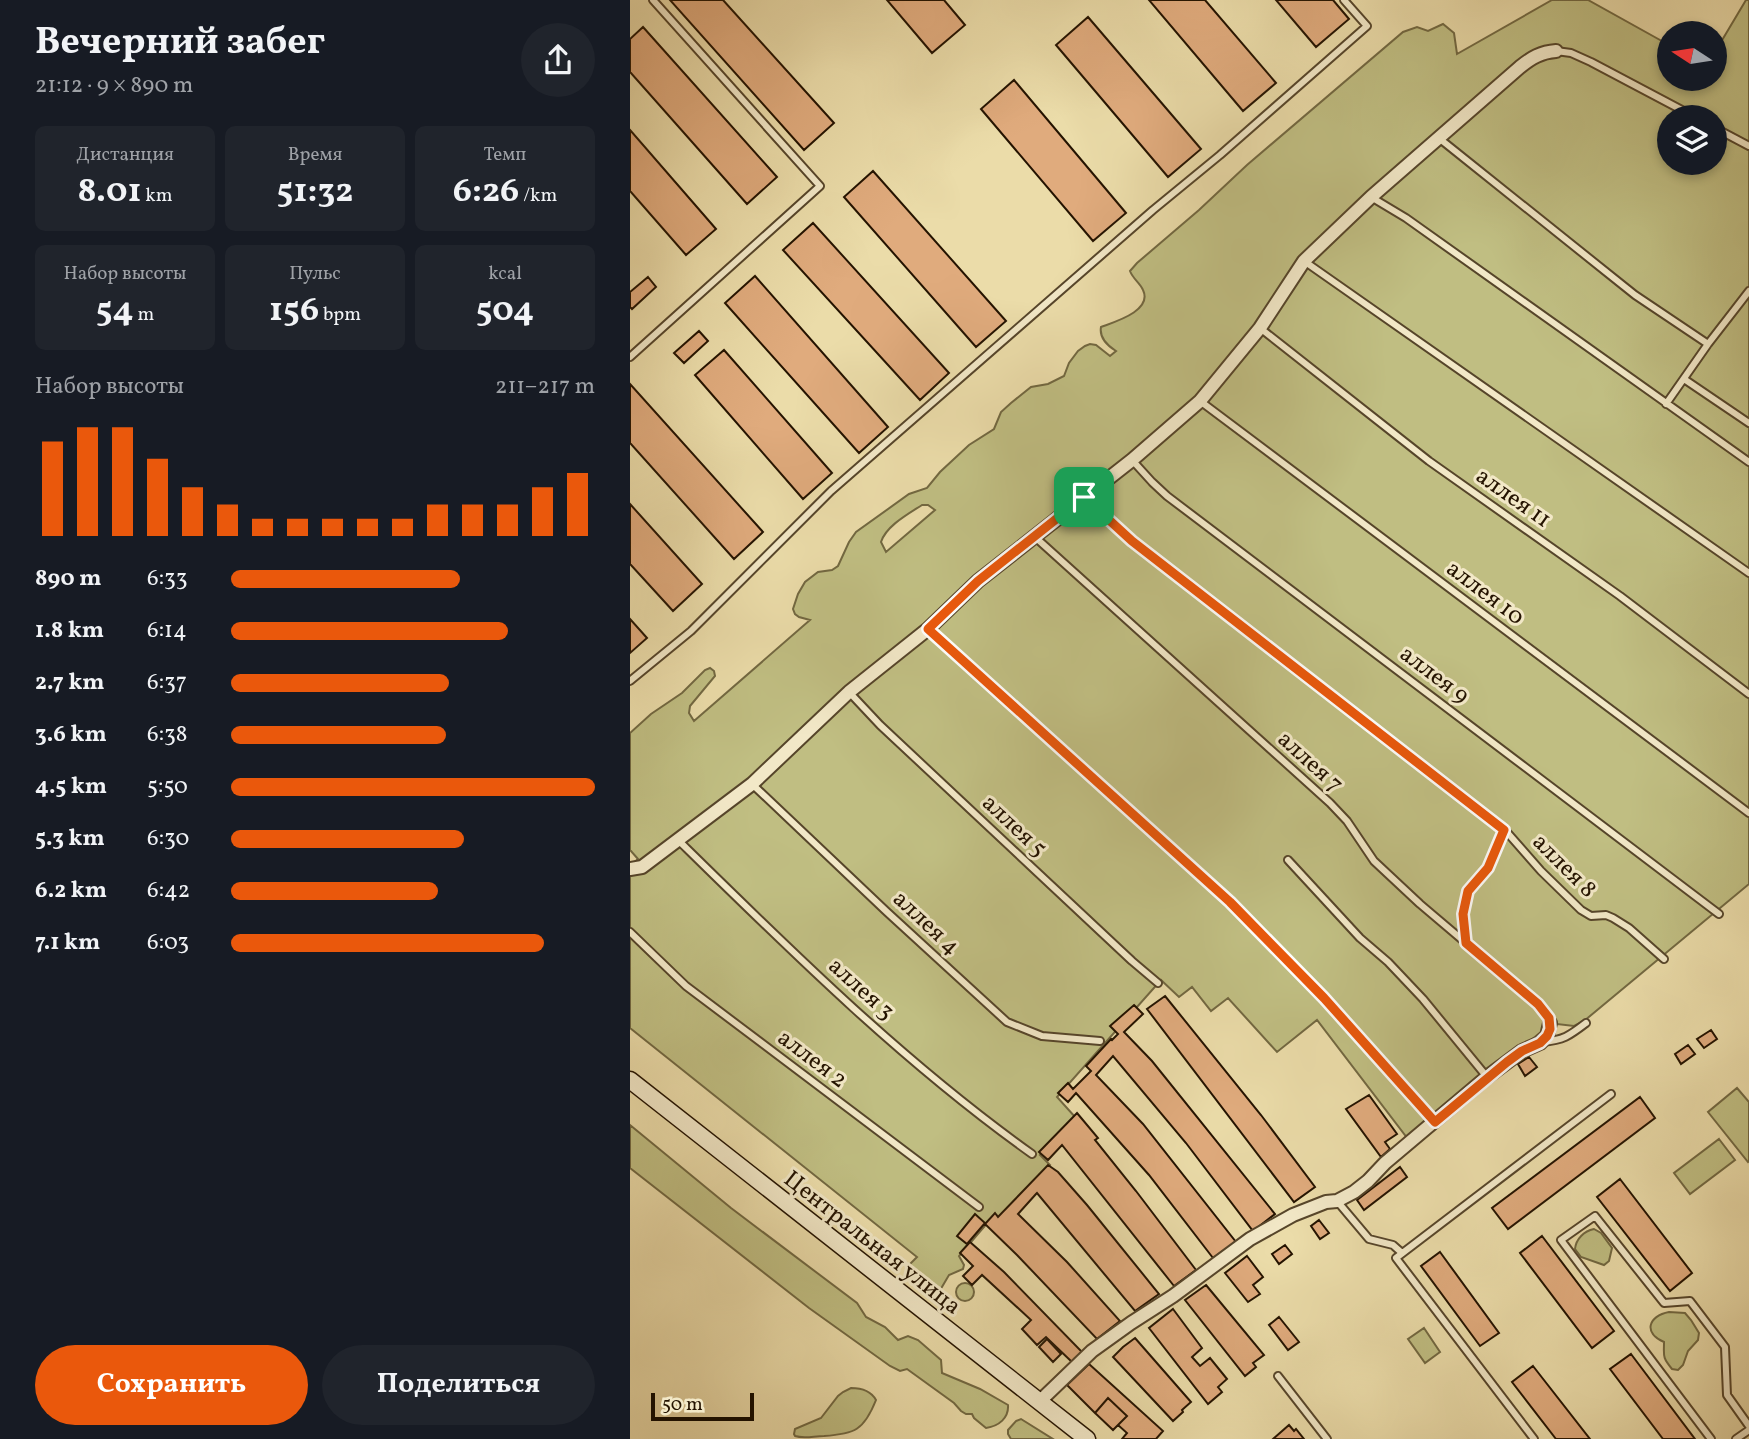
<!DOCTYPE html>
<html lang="ru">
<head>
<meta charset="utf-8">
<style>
  body { margin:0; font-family:Vollkorn,serif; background:#20242c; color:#f1f3f6; height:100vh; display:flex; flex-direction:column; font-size:26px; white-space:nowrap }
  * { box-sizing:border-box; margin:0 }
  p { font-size:23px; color:#9ea1a6 }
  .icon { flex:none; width:38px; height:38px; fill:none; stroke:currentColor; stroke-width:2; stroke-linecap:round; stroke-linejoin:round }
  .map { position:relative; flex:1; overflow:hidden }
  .sheet { display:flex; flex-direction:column; background:#171b24; width:630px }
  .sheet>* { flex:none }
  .needle { width:46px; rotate:282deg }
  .fabs { position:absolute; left:1027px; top:21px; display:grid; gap:14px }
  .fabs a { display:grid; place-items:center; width:70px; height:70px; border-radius:50%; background:#171b24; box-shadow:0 4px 10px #0003; font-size:35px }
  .scale { position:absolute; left:21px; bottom:18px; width:103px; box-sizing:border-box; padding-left:7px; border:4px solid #241300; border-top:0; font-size:19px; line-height:24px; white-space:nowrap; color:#241300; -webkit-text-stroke:5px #f2e8c7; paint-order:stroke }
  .pin { position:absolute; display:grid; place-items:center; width:60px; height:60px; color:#fff; margin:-30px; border-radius:14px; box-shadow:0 4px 10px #0006 }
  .round { display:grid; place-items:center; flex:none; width:74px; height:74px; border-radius:37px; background:#20242c }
  .overview { display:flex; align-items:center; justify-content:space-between; height:119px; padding:0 35px }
  h1 { font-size:38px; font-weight:700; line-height:52px }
  .stats { display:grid; grid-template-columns:repeat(3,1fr); gap:10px; height:119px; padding:7px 35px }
  .stats div { display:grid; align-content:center; border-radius:10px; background:#20242c; text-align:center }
  .stats b { font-size:35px; font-weight:700 }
  .stats small { font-size:19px; font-weight:400 }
  .stats p { font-size:19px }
  .chart { height:196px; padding:14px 35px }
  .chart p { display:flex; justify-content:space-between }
  .chart svg { width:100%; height:126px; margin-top:7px; stroke:#ea580c; stroke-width:6 }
  .button { display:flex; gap:14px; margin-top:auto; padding:14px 35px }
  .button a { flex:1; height:80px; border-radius:42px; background:#ea580c; color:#fff; font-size:28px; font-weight:700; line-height:80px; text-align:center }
  .button a+a { background:#20242c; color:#f1f3f6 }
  ul { padding:0 35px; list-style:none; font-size:23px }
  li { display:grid; grid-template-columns:112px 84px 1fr; align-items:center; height:52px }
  li i { height:18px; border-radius:9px; background:#ea580c }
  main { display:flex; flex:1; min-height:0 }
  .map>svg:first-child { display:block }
</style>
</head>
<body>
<main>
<section class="sheet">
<div class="overview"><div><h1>Вечерний забег</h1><p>21:12 · 9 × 890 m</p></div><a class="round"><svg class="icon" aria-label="share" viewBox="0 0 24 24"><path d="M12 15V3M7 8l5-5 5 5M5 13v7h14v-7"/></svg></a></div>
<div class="stats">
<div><p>Дистанция</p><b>8.01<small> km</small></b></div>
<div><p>Время</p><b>51:32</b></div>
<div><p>Темп</p><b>6:26<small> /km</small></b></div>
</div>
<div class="stats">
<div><p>Набор высоты</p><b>54<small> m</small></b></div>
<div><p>Пульс</p><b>156<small> bpm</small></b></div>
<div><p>kcal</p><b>504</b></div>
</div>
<div class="chart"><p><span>Набор высоты</span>211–217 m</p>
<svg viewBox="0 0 160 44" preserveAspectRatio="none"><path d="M5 44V11M15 44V6M25 44V6M35 44V17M45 44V27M55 44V33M65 44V38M75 44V38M85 44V38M95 44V38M105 44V38M115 44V33M125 44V33M135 44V33M145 44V27M155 44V22"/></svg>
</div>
<ul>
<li><b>890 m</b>6:33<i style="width:63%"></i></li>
<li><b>1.8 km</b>6:14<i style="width:76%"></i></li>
<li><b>2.7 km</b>6:37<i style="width:60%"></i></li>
<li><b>3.6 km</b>6:38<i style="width:59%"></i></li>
<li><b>4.5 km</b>5:50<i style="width:100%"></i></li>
<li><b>5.3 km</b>6:30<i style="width:64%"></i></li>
<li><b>6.2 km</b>6:42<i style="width:57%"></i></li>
<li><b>7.1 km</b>6:03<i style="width:86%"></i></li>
</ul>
<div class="button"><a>Сохранить</a><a>Поделиться</a></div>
</section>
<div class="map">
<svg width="1119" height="1439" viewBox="0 0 1119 1439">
  <rect width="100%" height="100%" fill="#ebdca9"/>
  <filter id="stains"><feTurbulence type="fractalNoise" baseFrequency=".00286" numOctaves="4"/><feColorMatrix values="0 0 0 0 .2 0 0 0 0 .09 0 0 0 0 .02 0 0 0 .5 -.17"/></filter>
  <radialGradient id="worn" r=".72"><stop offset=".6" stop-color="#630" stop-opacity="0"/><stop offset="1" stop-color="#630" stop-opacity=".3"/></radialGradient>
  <path fill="#c0be82" stroke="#726841" stroke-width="2" fill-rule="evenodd" d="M922,0H958L1039,45L1040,79H1085V52L1116,0H1119V884L954,1021L944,1026L927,1024L916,1028L778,1139L687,1020L647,1052L598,998L581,1011L562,987L549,997L531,980L427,1097L446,1118L410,1155L420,1165L370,1218L365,1214L329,1256L334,1265L333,1269L319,1275L309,1292C297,1293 282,1282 276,1272L278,1266L287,1257L0,1028V866L8,859L0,850V733L21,714L52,693L75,670L80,668L84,671L85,676L60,706L59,713L64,721L180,620L169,617L165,614L163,609L168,594L175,582L188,572L202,570L208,566L219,542L226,532L279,494L297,488L310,472L339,445L364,429L371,412L381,403L401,387L418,384L434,376L439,363L448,351L455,346L460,344L466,345L480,356L486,351C478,346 469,338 471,327C484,322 523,311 513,290C510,283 503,279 500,271L507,263L569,210L617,165L773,32L787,27L798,31L813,24L824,33L827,54ZM1040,117H1085V163H1040ZM292,505H298L305,510L256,552L251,542C256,526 278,514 292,505Z
    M1107,1088L1119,1102V1161L1118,1162L1078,1112Z
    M0,1125L101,1208L227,1303L236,1317L255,1327L268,1340L278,1336L288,1340L311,1360L312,1373L350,1389L378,1405C379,1418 369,1426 356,1428L344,1418L342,1414H336L331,1411L324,1403L277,1369L270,1371L260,1366L179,1308L0,1168Z
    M1089,1139L1105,1160L1060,1194L1044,1173Z
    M964,1229L971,1233L982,1248L979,1261L974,1265L951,1257L945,1249C946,1239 954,1231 964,1229Z
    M326 1292a9 9 0 1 1 18 0a9 9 0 1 1-18 0Z
    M1039,1312L1055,1313L1061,1320L1069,1333L1068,1340L1058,1351L1053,1365L1048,1370L1042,1369C1032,1357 1034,1356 1034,1342C1013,1333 1018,1316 1039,1312Z
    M794,1328L810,1352L795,1363L778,1339Z
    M221,1388C231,1388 241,1391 246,1400C234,1430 225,1434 194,1436C184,1436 174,1439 165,1436L164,1434L165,1429L191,1418L208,1396L213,1392Z
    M391,1419L423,1439H381L378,1434V1430L386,1421Z"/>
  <path fill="#e0ab7d" stroke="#241300" stroke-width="2" d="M40,0H93L204,123L174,150Z
    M257,0H314L335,25L302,53Z
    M519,0H575L646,83L613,111Z
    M646,0H703L719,19L686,47Z
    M458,17L571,149L538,177L426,45Z
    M13,27L147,177L117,204L0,72V39Z
    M384,80L496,213L463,241L351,109Z
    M0,130L86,229L56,255L0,191Z
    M243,171L376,321L346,347L214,197Z
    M183,223L319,373L290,400L153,250Z
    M125,276L258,427L229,453L95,303Z
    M18,277L26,287L2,309L0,307V292Z
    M69,331L78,341L54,363L44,353Z
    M94,350L202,473L173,499L65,375Z
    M0,384L133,532L104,559L0,443Z
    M0,504L72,584L43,611L0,564Z
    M0,619L17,638L0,653Z
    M535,996L631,1115L685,1187L664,1202L517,1009Z
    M504,1005L513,1014L494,1032L522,1061L645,1214L623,1231L556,1143L483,1056L466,1075L513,1124L606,1242L583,1258L519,1175L446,1093L438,1102L428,1093L438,1083L443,1089L461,1071L456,1066L481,1039L482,1040L488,1034L480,1026Z
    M1081,1030L1087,1039L1074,1048L1067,1039Z
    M1058,1045L1065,1054L1051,1064L1045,1054Z
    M899,1057L907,1067L895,1076L888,1064Z
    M739,1095L767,1134L755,1142L760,1149L751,1157L716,1109Z
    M1010,1097L1025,1118L878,1229L862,1208Z
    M447,1113L468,1138L465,1140L506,1191L566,1270L544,1286L432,1145L418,1160L409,1152Z
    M418,1165L428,1172L457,1205L529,1294L505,1311L407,1193L406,1194L388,1214L437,1262L490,1321L467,1339L387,1255L355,1224L365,1213L368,1217Z
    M770,1167L777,1177L734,1210L727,1200Z
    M990,1179L1062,1273L1040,1291L967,1197Z
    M345,1214L355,1223L337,1244L327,1236Z
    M689,1220L699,1233L690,1239L681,1226Z
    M912,1236L984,1331L962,1348L890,1253Z
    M340,1242L374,1272L452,1352L442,1362L416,1337L407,1345L392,1329L401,1320L352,1275L342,1285L333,1276L343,1266L330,1253Z
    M655,1245L662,1254L649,1264L642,1254Z
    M810,1252L869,1333L850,1346L791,1266Z
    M617,1256L633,1277L623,1285L630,1294L618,1302L595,1273Z
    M576,1285L634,1355L623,1363L626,1367L615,1376L555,1300Z
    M543,1309L572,1348L562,1357L570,1366L580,1358L597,1379L588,1387L592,1392L578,1404L519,1328Z
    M649,1317L669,1342L658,1350L639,1325Z
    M505,1338L561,1402L552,1410L553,1412L543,1421L483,1357L493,1347Z
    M417,1339L431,1354L423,1362L409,1347Z
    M1001,1354L1065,1439H1033L980,1369Z
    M459,1364L533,1431L526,1439H492L497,1433L488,1425L497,1416L478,1398L465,1413L437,1385Z
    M903,1366L960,1439H926L882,1382Z
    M478,1398L497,1416L483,1430L465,1413Z
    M659,1425L664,1431L666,1429L674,1439H643Z"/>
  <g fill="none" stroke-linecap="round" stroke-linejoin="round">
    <defs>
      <path id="lane" d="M926,51L941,53L961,62L1065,117
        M1085,128L1119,146
        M810,139L1005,295L1078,344
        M741,197L776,218L1119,462
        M674,261L1119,573
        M630,328L799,461L990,596L1119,694
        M0,357L190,186L23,0
        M1054,379L1119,423
        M570,401L1119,813
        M1036,404L1078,344L1119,291
        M502,460L522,482L537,496L1089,914
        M454,497L502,541L875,830L911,871L951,910L961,916L976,915L983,918L999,928L1034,959
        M405,537L700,803L717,821L744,861L790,904L908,1004L919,1018L920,1022
        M298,629L600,902L694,998L805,1122
        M0,681L61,631L201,491L523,210L590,155L737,26L714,0
        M219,692L250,725L502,961L528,983
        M122,784L257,912L377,1022L412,1036L470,1041
        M48,840C160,950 273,1062 402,1154
        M658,860L730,938L758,962L793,999L857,1077
        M0,932L56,986L349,1207
        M836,943L833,914L838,891L858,868L875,830
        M912,1042C934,1040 939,1036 956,1023
        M707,1201L739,1239L763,1245L772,1253
        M648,1376L697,1439
        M904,1439L766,1258L981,1094
        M1081,1439L931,1240L965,1216L1034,1303L1060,1301L1095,1347L1097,1395L1119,1426
        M1106,1439L1119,1430"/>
      <path id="street" d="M0,869L12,867L122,784L219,692L298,629L348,581L502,460L570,401L630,328L674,261L741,197L890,67C901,58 911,52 926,51
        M409,1402L462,1351L501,1323L543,1296L620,1239L663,1215L696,1202L707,1201L724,1192L738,1181L755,1163L857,1077L892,1051L910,1043L917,1036L920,1023"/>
      <path id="secondary" d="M0,1080L457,1439"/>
    </defs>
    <use href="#lane" stroke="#56452a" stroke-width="10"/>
    <use href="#street" stroke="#56452a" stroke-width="16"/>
    <use href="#secondary" stroke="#241300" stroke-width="19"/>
    <use href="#lane" stroke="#f2e8c7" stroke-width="6"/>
    <use href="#street" stroke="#f2e8c7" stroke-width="12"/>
    <use href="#secondary" stroke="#f2e8c7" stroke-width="16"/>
  </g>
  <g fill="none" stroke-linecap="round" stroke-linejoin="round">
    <defs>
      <path id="route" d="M454,497L502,541L874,830L858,868L838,891L833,914L836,943L908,1004L919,1018L920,1029L917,1036L910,1043L892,1051L877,1062L805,1122L694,998L600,902L298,629L348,581Z"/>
    </defs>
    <use href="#route" stroke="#fff" stroke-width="14"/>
    <use href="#route" stroke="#ea580c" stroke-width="9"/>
  </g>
  <g text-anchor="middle" stroke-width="6" stroke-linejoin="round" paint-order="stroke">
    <g font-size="24" fill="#241300" stroke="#f2e8c7">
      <text transform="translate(884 497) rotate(35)" y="8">аллея 11</text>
      <text transform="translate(856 592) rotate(37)" y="8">аллея 10</text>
      <text transform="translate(805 674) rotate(37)" y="8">аллея 9</text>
      <text transform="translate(681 761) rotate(42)" y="8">аллея 7</text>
      <text transform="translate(385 825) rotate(43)" y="8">аллея 5</text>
      <text transform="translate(935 865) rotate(45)" y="8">аллея 8</text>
      <text transform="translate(297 922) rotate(43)" y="8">аллея 4</text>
      <text transform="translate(232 988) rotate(42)" y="8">аллея 3</text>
      <text transform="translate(183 1058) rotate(37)" y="8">аллея 2</text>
      <text transform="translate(243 1242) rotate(38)" y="8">Центральная улица</text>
    </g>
  </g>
  <rect width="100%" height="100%" filter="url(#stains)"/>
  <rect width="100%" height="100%" fill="url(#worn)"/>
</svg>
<div class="fabs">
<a><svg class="needle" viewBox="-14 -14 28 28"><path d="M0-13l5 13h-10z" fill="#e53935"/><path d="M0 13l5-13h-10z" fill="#9ea1a6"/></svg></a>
<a><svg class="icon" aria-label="layers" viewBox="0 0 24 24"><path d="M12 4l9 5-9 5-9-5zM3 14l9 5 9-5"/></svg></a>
</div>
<div class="scale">50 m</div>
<div class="pin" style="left:454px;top:497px;background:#1e9e55"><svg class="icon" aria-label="arrive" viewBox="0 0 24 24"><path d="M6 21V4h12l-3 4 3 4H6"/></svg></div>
</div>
</main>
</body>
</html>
